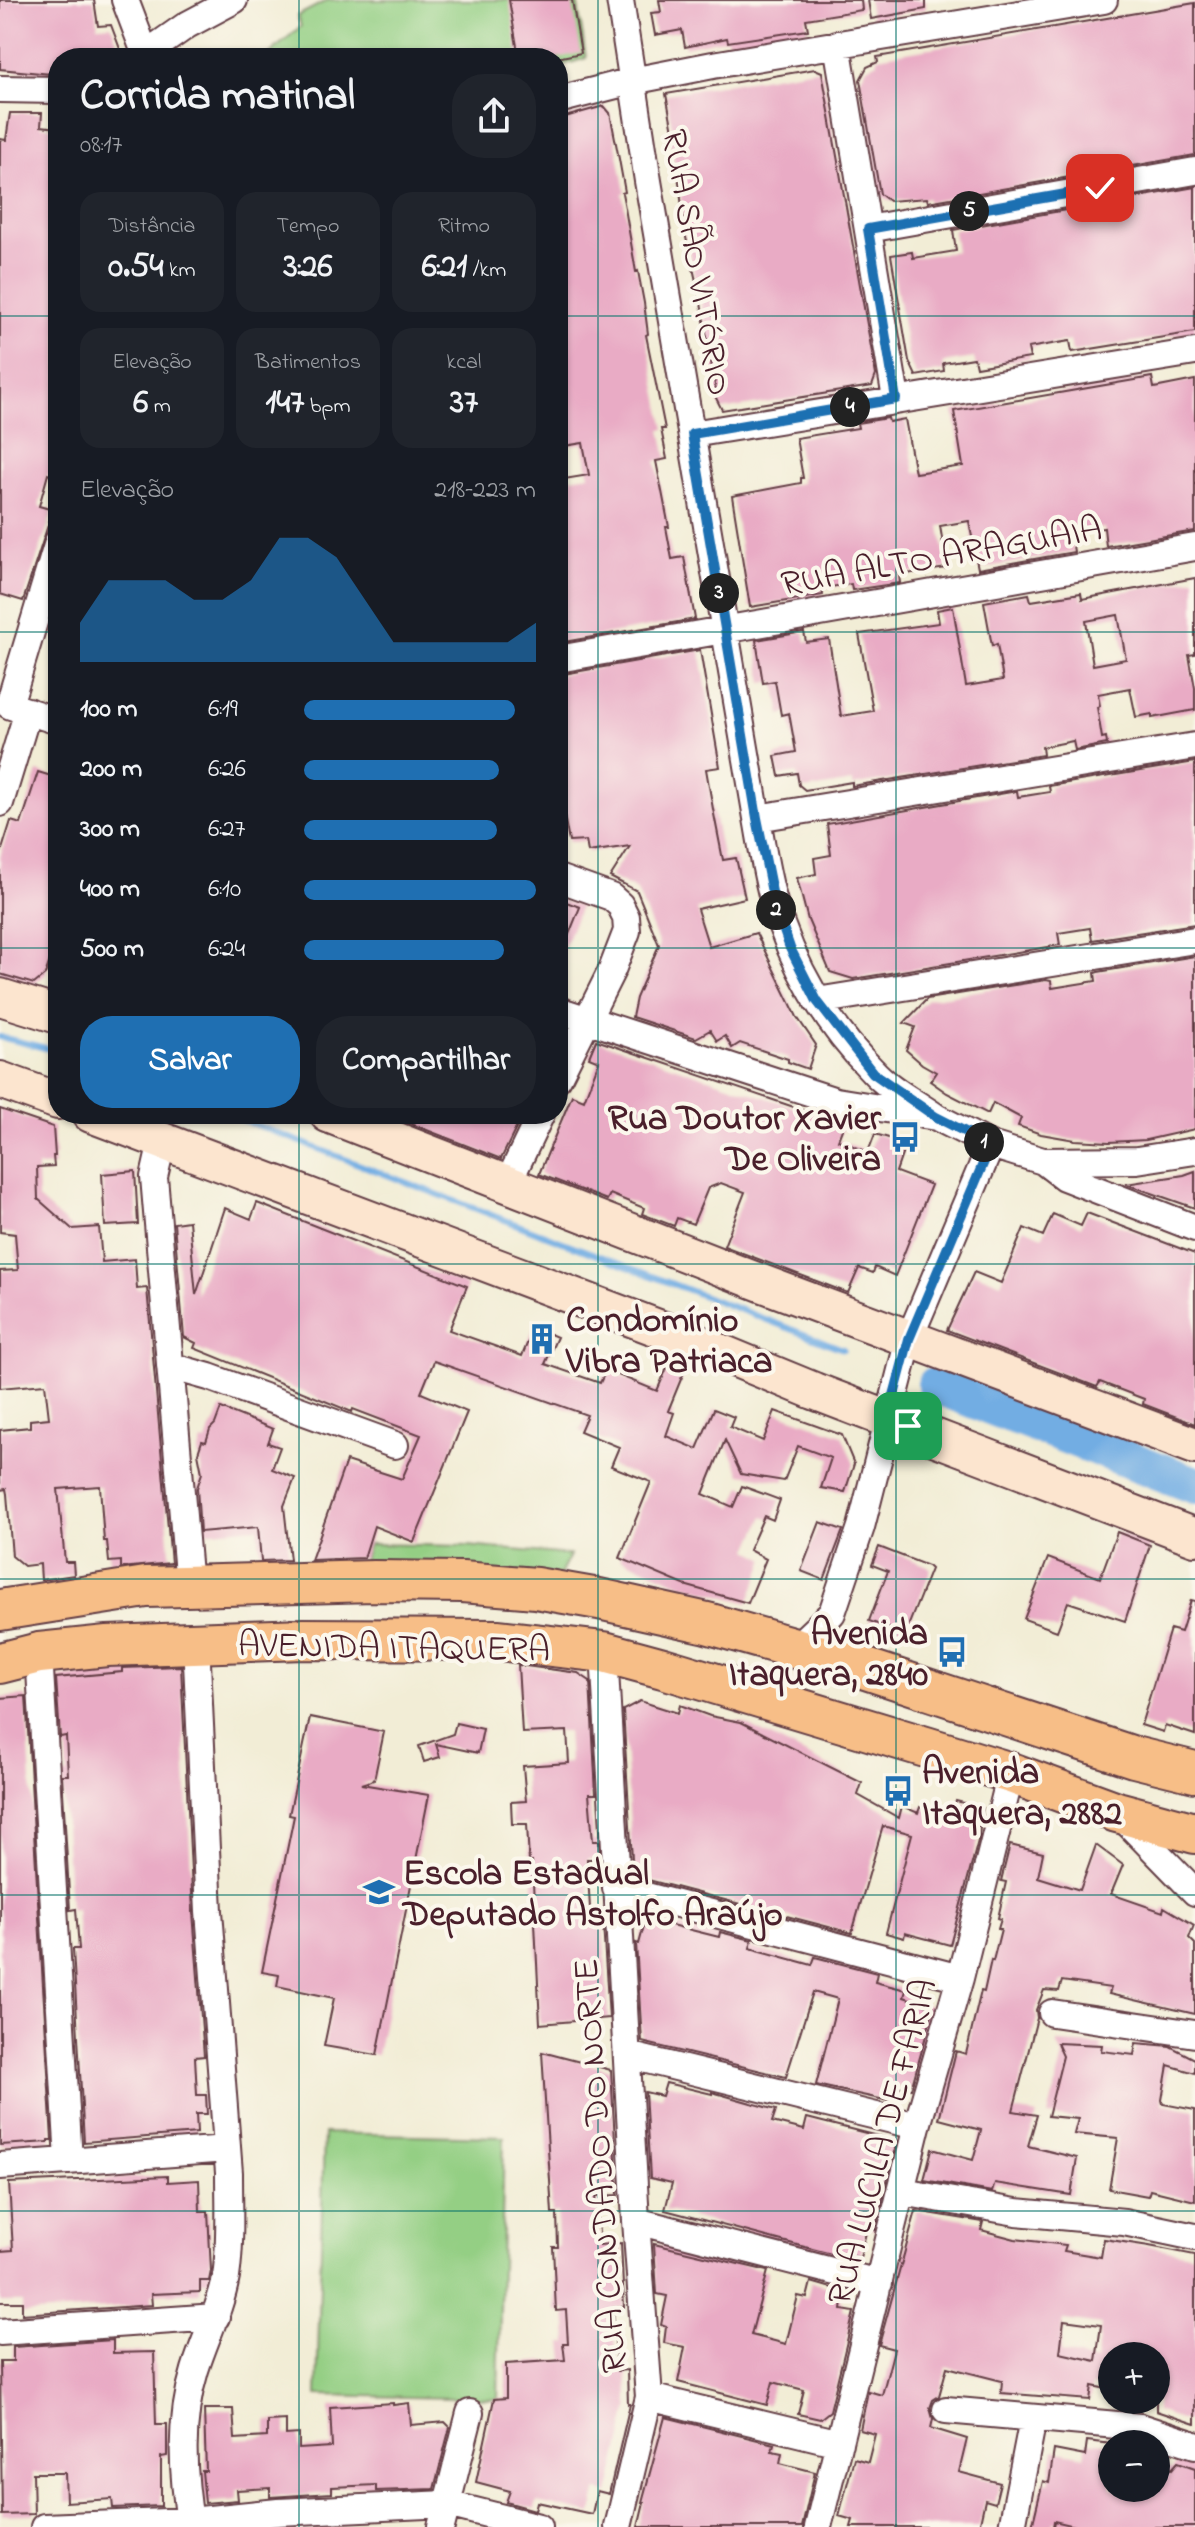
<!DOCTYPE html>
<html lang="pt">
<head>
<meta charset="utf-8">
<style>
  body { margin:0; font-family:"Indie Flower",sans-serif; background:#20242c; color:#f1f3f6; height:100vh; display:flex; flex-direction:column; font-size:30px; white-space:nowrap }
  * { box-sizing:border-box; margin:0 }
  p { font-size:26px; color:#9ea1a6 }
  .icon { flex:none; width:44px; height:44px; fill:none; stroke:currentColor; stroke-width:2; stroke-linecap:round; stroke-linejoin:round }
  .map { position:relative; flex:1; overflow:hidden }
  .details { position:absolute; left:48px; top:48px; width:520px; height:1076px; display:flex; flex-direction:column; background:#171b24; border-radius:32px; box-shadow:0 2px 6px #0004 }
  .details>* { flex:none }
  .controls { position:absolute; left:1098px; top:2342px; display:grid; gap:16px }
  .controls a { display:grid; place-items:center; width:72px; height:72px; border-radius:50%; background:#171b24; box-shadow:0 2px 6px #0004; font-size:40px }
  .pin { position:absolute; display:grid; place-items:center; width:68px; height:68px; color:#fff; margin:-34px; border-radius:16px; box-shadow:0 4px 12px #0006 }
  .km { position:absolute; width:40px; height:40px; margin:-20px; border-radius:50%; background:#222; color:#fff; font-size:22px; line-height:40px; text-align:center }
  .round { display:grid; place-items:center; flex:none; width:84px; height:84px; border-radius:32px; background:#20242c }
  .overview { display:flex; align-items:center; justify-content:space-between; height:136px; padding:0 32px }
  h1 { font-size:44px; font-weight:700; line-height:60px }
  .metrics { display:grid; grid-template-columns:repeat(3,1fr); gap:12px; height:136px; padding:8px 32px }
  .metrics div { display:grid; align-content:center; border-radius:20px; background:#20242c; text-align:center }
  .metrics b { font-size:34px; font-weight:700 }
  .metrics small { font-size:22px; font-weight:400 }
  .metrics p { font-size:22px }
  .chart { height:224px; padding:16px 32px }
  .chart p { display:flex; justify-content:space-between }
  .chart svg { width:100%; height:144px; margin-top:8px; fill:#1f6fb2; opacity:.7 }
  .action { display:flex; gap:16px; margin-top:auto; padding:16px 32px }
  .action a { flex:1; height:92px; border-radius:32px; background:#1f6fb2; color:#fff; font-size:32px; font-weight:700; line-height:92px; text-align:center }
  .action a+a { background:#20242c; color:#f1f3f6 }
  ul { padding:0 32px; list-style:none; font-size:26px }
  li { display:grid; grid-template-columns:128px 96px 1fr; align-items:center; height:60px }
  li i { height:20px; border-radius:10px; background:#1f6fb2 }
  .map>svg:first-child { display:block }
</style>
</head>
<body>
<div class="map">
<svg width="1195" height="2527" viewBox="0 0 1195 2527">
  <rect width="100%" height="100%" fill="#fbf7ec"/>
  <filter id="ink" filterUnits="userSpaceOnUse"><feTurbulence type="fractalNoise" baseFrequency=".0125" numOctaves="2"/><feDisplacementMap in="SourceGraphic" scale="16" xChannelSelector="R" yChannelSelector="G"/><feConvolveMatrix kernelMatrix="1 2 1 2 8 2 1 2 1" color-interpolation-filters="sRGB"/></filter>
  <filter id="wash" filterUnits="userSpaceOnUse"><feTurbulence type="fractalNoise" baseFrequency=".006" numOctaves="4" result="noise"/><feDisplacementMap in="SourceGraphic" scale="32" xChannelSelector="R" yChannelSelector="G"/><feGaussianBlur stdDeviation="1.8" result="paint"/><feColorMatrix in="noise" values="0 0 0 0 0 0 0 0 0 0 0 0 0 0 0 0 0 1.4 0 .05"/><feComposite in="paint" operator="in"/></filter>
  <g filter="url(#wash)">
    <rect width="100%" height="100%" fill="#f2edd6"/>
    <path fill="#94cf84" stroke="#6f7758" stroke-width="2" d="M328,0H577L586,58L558,67V58H265L301,26L297,16Z
      M369,1544L468,1546L570,1555L560,1575L361,1567Z
      M324,2133L504,2137L498,2399L317,2395Z"/>
    <g fill="none" stroke-linecap="round" stroke-linejoin="round">
      <path stroke="#72ade3" stroke-width="6" d="M0,1037L58,1051
        M227,1114L843,1349"/>
      <path stroke="#72ade3" stroke-width="38" d="M936,1385L1195,1485"/>
    </g>
    <g id="blocks">
      <path fill="#e9abc5" fill-rule="evenodd" d="M0,0H94L98,26L111,25L120,49L109,58H58V72L51,74L0,69Z
        M509,0H572L581,53L557,58H519Z
        M659,0H861L862,10L806,19L808,30L728,42L727,38L685,47L682,30L655,35L651,13L661,12Z
        M868,0H926V9L871,19Z
        M1195,3V155L928,202L927,198L889,201L880,194L860,80L867,67L878,62L877,57Z
        M815,69L822,72L876,375L872,386L722,410L713,392L716,391L701,303L685,233L679,182L668,132L673,131L666,94Z
        M604,106L610,113L619,159L625,192L622,193L625,208L636,272L638,271L644,303L648,334L646,335L665,429H661L667,459L656,461L669,527H666L672,559L684,557L695,619L558,643V480L589,475L583,443L558,447V119Z
        M10,113H42L41,126L58,128V478L48,474L39,506L53,510L23,601L0,594V139L6,140Z
        M1195,187V332L1072,352L1070,341L1028,348L1030,358L976,367L974,358L943,363L944,371L916,376L909,361L891,255L912,252L913,258L956,251L953,230Z
        M1152,377L1154,388L1195,380V531L1106,546L1104,528L1071,533L1074,552L978,569L969,521L940,526L947,568L899,575L900,583L852,590L851,584L822,588L823,595L750,607L732,496L801,483V478H803L796,438L858,428L857,423L888,418L889,422L905,419L915,473L963,466L954,411Z
        M1195,578V654L1189,655L1195,688V710L1152,718V714L1136,717L1130,688L1098,694L1100,706L1097,707L1102,738L1106,737L1107,744L1075,750L1073,741L1042,747L1043,755L852,786V782L805,790L799,785L797,773L779,776L775,756L796,752L789,713L781,715L775,681L763,683L756,640L804,632L806,642L829,639L841,716L873,711L859,634L939,623L937,610L953,607L966,686L1003,680L997,644L992,646L984,602L1029,594L1031,601L1081,593L1082,599ZM1118,615L1126,659L1093,665L1086,621Z
        M700,650L720,767L706,769L713,809L723,860L736,858L745,898L697,909L709,947L756,933L797,1017L816,1045L808,1069L788,1062V1059L740,1043L732,1048L725,1036L717,1041L710,1030L696,1038L632,1017L636,998L659,945L637,891L610,877L630,846L588,852L586,841L569,842L558,782V768L567,766L558,702V675Z
        M1195,762V924L1092,940L1090,928L1058,933L1060,945L853,979L830,972L808,920L797,878L816,874L814,858L831,855L827,824L1017,791L1018,797L1050,792L1049,786Z
        M38,772L58,778V936L45,975L34,984L0,974V856L11,821L21,824Z
        M558,899L580,907L559,959H558Z
        M1195,956V1129L1146,1140L1109,1142L1075,1140L1041,1134L1018,1126L1021,1118L993,1103L988,1114L947,1093L930,1081L936,1072L922,1064L906,1050L915,1027L904,1023L927,999L1046,980L1051,981L1052,988L1096,981L1095,973L1098,972Z
        M596,1040L844,1124L838,1140L868,1152L875,1134L906,1143L896,1172L931,1185L895,1276L875,1267L873,1273L859,1268L848,1293L724,1246L745,1192L721,1183L708,1188L693,1224L677,1218L674,1226L642,1214L644,1208L610,1194L607,1200L539,1174L572,1095L584,1100L599,1061L589,1057Z
        M0,1109L53,1127L55,1156H53L54,1166L37,1167L38,1199L72,1229L99,1227L102,1262L135,1259L137,1289L147,1288L171,1563L121,1568V1561L109,1562L107,1541H104L100,1486L58,1489L65,1562H73L74,1575L41,1580L40,1564L24,1566L12,1556L7,1494L6,1489L0,1490V1430L30,1427V1420L49,1418L45,1384L0,1388V1271L18,1270L15,1234L0,1232Z
        M386,1114H523L501,1159Z
        M135,1171L138,1224L105,1226L102,1174Z
        M1195,1171V1208L1126,1184L1184,1175Z
        M257,1203L467,1286L449,1330L522,1356L534,1327L557,1337L545,1364L600,1383L606,1370L657,1391L670,1361L686,1367L668,1411L674,1413L666,1436L697,1449L714,1409L734,1417L730,1427L763,1441L775,1411L842,1435L854,1464L845,1492L821,1488L831,1458L798,1446L784,1481L741,1474L725,1440L703,1494L733,1507L742,1486L780,1500L773,1520L764,1516L749,1550L766,1559L748,1603L684,1585L620,1558L651,1482L611,1466L619,1447L580,1431L587,1415L434,1361L421,1393L467,1412L414,1542L374,1526L364,1558L311,1560L346,1461L402,1479L421,1435L353,1409L352,1412L194,1348L196,1343L184,1337L174,1223L189,1221L196,1295L225,1208L251,1219Z
        M1087,1213L1195,1254V1424L1143,1404L1144,1399L1100,1382L1097,1387L947,1330L974,1272L1001,1283L1024,1228L1043,1236L1053,1214L1081,1226Z
        M221,1408L273,1429L268,1443L280,1447L272,1469L295,1478L284,1506L290,1560L261,1561L258,1527L200,1532L197,1488L202,1473L198,1453L202,1441L206,1442L210,1429L215,1424Z
        M820,1522L843,1530L824,1580L801,1571Z
        M1117,1532L1150,1545L1125,1621L1068,1602L1057,1631L1024,1619L1048,1558L1100,1578Z
        M879,1547L928,1566L931,1569L905,1634L869,1621L888,1571L872,1565Z
        M1191,1600L1195,1601V1735L1165,1725L1163,1732L1141,1725L1170,1629L1181,1632Z
        M518,1665L578,1673L590,1681L596,1794H589L593,1841H599L600,1859H587L590,1908H602L609,2018L540,2024L532,1862H529L527,1824H512L511,1802L526,1801L523,1766L569,1763L567,1731L522,1733Z
        M181,1666L193,1912L204,2056L195,2057L197,2095H206L207,2114H196L197,2133L84,2142L73,1949H79L76,1909L70,1910L62,1775H68L66,1736L60,1737L56,1678L122,1672V1668Z
        M26,1696L52,2140H49V2142L0,2145V1698Z
        M640,1701L678,1713L680,1705L710,1716L741,1722L862,1783L858,1795L899,1818L902,1806L918,1813L920,1807L952,1816L956,1801L983,1808L978,1826H980L979,1837L950,1945L905,1933L904,1938L886,1933L912,1834L883,1826L852,1933L633,1876L623,1710Z
        M310,1717L384,1732L374,1780L361,1784L429,1795L377,2055L324,2046L334,1998L277,1986L279,1975L262,1972L294,1816L289,1815Z
        M456,1723L483,1729L478,1753L436,1744L440,1757L424,1762L419,1746L453,1734Z
        M1010,1845L1043,1853L1038,1877L1080,1890L1096,1845L1123,1865L1111,1894L1163,1912L1164,1907L1194,1925L1189,1938L1195,1944V2014L1109,1994L1111,1988L1062,1981L1059,1991L1044,1990L1036,2010L1037,2018L1013,2111L1037,2115L1028,2146L1077,2158L1071,2195L995,2183L992,2192L924,2180L932,2149L973,2160L981,2130L939,2119L956,2051L966,2054L981,1991L984,1992L991,1960L993,1961L1001,1929H998L1001,1919L998,1918L1006,1882L1001,1881Z
        M645,1922L666,1927L667,1924L719,1937L720,1932L752,1940L750,1948L812,1965L815,1957L877,1973L875,1982L906,1990L904,1997L934,2007L911,2089L898,2086L894,2102L816,2085L838,1999L813,1992L786,2077L642,2042L636,1943L639,1944Z
        M1057,2043L1102,2045L1101,2051L1134,2055L1136,2043L1170,2046L1195,2059V2073L1168,2065L1162,2100L1163,2104L1195,2110V2201L1150,2190L1148,2196L1109,2189L1118,2138L1074,2134L1078,2119L1048,2116L1063,2056Z
        M542,2052L611,2070L618,2195L596,2196L600,2245L621,2243L624,2307L613,2308L617,2371L627,2370L628,2404H630L609,2494L597,2491L592,2514L537,2502L535,2510L506,2502L510,2491L476,2482L494,2399L506,2398V2364L565,2360L563,2343H568L566,2310L556,2311L553,2247H558L557,2213H552Z
        M666,2083L712,2094V2092L776,2110L772,2122L804,2130L807,2118L897,2141L875,2230L867,2228L860,2258L840,2253L839,2256L665,2210L672,2183L650,2178L645,2092L662,2096Z
        M168,2176V2182L199,2180L200,2211H208L211,2271L209,2281H200V2292L151,2294L152,2305L22,2314V2302H0V2251L13,2250L9,2183Z
        M916,2211L983,2222L981,2230L1015,2239L1066,2245L1064,2251L1101,2257L1104,2239L1149,2246L1195,2255V2424L1156,2411V2356H1112V2390L1092,2386L1090,2400L1001,2393L1002,2381L947,2367L939,2396L933,2400L930,2408L933,2419L931,2428L967,2439L959,2472L1000,2483L995,2503L985,2500L979,2527H851L853,2520L839,2516L854,2458L868,2462L875,2434L860,2430L868,2391L882,2395L891,2361L894,2349L879,2345ZM1064,2320L1101,2325L1096,2361L1060,2353Z
        M654,2244L768,2271L751,2335L786,2344L798,2296L807,2298L811,2282L842,2291L840,2302L843,2303L842,2310L854,2312L830,2411L820,2419L798,2414L804,2390L773,2382L767,2405L678,2382L685,2347L664,2343L666,2327L661,2325L667,2296L657,2294Z
        M113,2340V2353L154,2352L156,2424H167V2456L161,2457V2506L113,2508L112,2499L66,2502L65,2473H33L34,2514L2,2515L0,2361H13V2347Z
        M393,2403V2405L409,2403L411,2425L445,2422L450,2427L434,2489L376,2491V2485L332,2487V2493L270,2497V2488L237,2490L238,2500L205,2503L202,2471H206L204,2409H233L235,2439L267,2437V2421L286,2420V2435L299,2434V2449L332,2447L330,2407Z
        M665,2417L774,2444L772,2451L782,2453L780,2463L815,2472L802,2527H638L644,2502H642Z
        M1087,2441L1112,2444V2488H1156V2462L1172,2469L1178,2462L1195,2468V2527H1079L1054,2521L1053,2527H1032L1043,2481L1049,2483L1054,2450L1085,2456Z"/>
    </g>
  </g>
  <g filter="url(#ink)">
    <use href="#blocks" fill-opacity="0" stroke="#633e45" stroke-width="2"/>
    <g fill="none" stroke-linecap="round" stroke-linejoin="round">
      <defs>
        <path id="street" d="M125,0L147,58
          M620,0L648,181L757,818C762,846 766,875 774,902C792,965 826,1024 872,1070C889,1089 915,1102 936,1117
          M837,44L896,399
          M140,58L187,25L234,0
          M0,89L58,90
          M558,100L632,81L713,65L1104,0
          M868,229L1195,171
          M692,434L1195,352
          M558,659L1195,547
          M9,705L58,542
          M11,706L58,721
          M0,803L28,711
          M757,818L1195,746
          M558,878L611,897L620,905L626,917L627,931L612,970L558,1078
          M817,1001L1195,940
          M558,1010L836,1101L936,1117L991,1145L1043,1161L1064,1177L1195,1228
          M162,1142L154,1177L189,1586
          M1043,1161L1137,1160L1195,1151
          M507,1185L541,1114
          M170,1366L209,1377L395,1445
          M795,1648L832,1613L861,1527L909,1339L991,1145
          M604,1652L636,2221L649,2397L618,2527
          M39,1653L69,2161
          M1119,1814L1195,1892
          M616,1888L960,1978
          M1052,2013L1195,2034
          M627,2055L917,2126
          M0,2166L227,2149
          M902,2192L1016,2212L1124,2222L1195,2237
          M636,2221L879,2283
          M0,2332L216,2317
          M649,2397L839,2443
          M946,2410L1140,2427L1195,2445
          M44,2527L190,2521L278,2512L447,2504L539,2527
          M191,2527C182,2474 179,2422 195,2370C205,2338 220,2310 226,2277C231,2243 229,2208 229,2173L209,1911L196,1642
          M441,2527L470,2413
          M818,2527L917,2126L960,1978L1011,1773
          M1012,2527L1033,2419"/>
        <path id="secondary" d="M0,997L58,1015
          M0,1080L58,1101
          M91,1114L695,1342L814,1391L1195,1537
          M328,1114L764,1284L1195,1446"/>
        <path id="primary" d="M0,1610L146,1587L374,1581L462,1582L536,1588L599,1599L707,1623L851,1664L1134,1757L1195,1772
          M0,1663L39,1653L107,1646L304,1639L499,1640L604,1652L663,1668L929,1748L1011,1773L1117,1812L1195,1833"/>
      </defs>
      <use href="#street" stroke="#633e45" stroke-width="30"/>
      <use href="#secondary" stroke="#633e45" stroke-width="40"/>
      <use href="#primary" stroke="#633e45" stroke-width="44"/>
      <use href="#street" stroke="#fff" stroke-width="26"/>
      <use href="#secondary" stroke="#fce5cf" stroke-width="36"/>
      <use href="#primary" stroke="#f7be87" stroke-width="40"/>
    </g>
  </g>
  <g fill="none" stroke-linecap="round" stroke-linejoin="round" filter="url(#ink)">
    <defs>
      <path id="route" d="M908,1426L888,1418L909,1339L991,1145L936,1117L873,1073L817,1001L790,948L774,902L757,818L692,434L896,399L868,229L1100,188"/>
    </defs>
    <use href="#route" stroke="#fff" stroke-width="16"/>
    <use href="#route" stroke="#1f6fb2" stroke-width="10"/>
  </g>
  <path fill="none" stroke="#0f766e" stroke-width="2" stroke-opacity="0.55" d="M299,0V58M598,0V2527M896,0V2527M0,316H58M558,316H1195M0,632H58M558,632H1195M0,948H58M558,948H1195M299,1114V2527M0,1264H1195M0,1579H1195M0,1895H1195M0,2211H1195"/>
  <defs>
    <symbol id="bus-bare" viewBox="-9 -9 18 18"><path d="M-5-6H5V4H4V6H2V4H-2V6H-4V4H-5ZM-3.5-4V0h7V-4ZM-3.5 1.2v1.5H-2V1.2ZM2 1.2v1.5H3.5V1.2Z" fill="#1f6fb2" stroke="#fbf7ec" stroke-width="2.5" paint-order="stroke"/></symbol>
    <symbol id="building-bare" viewBox="-9 -9 18 18"><path d="M-4-6H4V6H1V3H-1V6H-4ZM-2.5-4.3h1.7v1.8h-1.7ZM.8-4.3h1.7v1.8H.8ZM-2.5-1h1.7V.8h-1.7ZM.8-1h1.7V.8H.8Z" fill="#1f6fb2" stroke="#fbf7ec" stroke-width="2.5" paint-order="stroke"/></symbol>
    <symbol id="school-bare" viewBox="-9 -9 18 18"><path d="M0-5L7-2L0 1L-7-2ZM-4 1L0 2.5L4 1V4Q0 6-4 4Z" fill="#1f6fb2" stroke="#fbf7ec" stroke-width="2.5" paint-order="stroke"/></symbol>
  </defs>
  <g fill-rule="evenodd">
    <use href="#bus-bare" x="883" y="1115" width="44" height="44"/>
    <use href="#building-bare" x="520" y="1317" width="44" height="44"/>
    <use href="#bus-bare" x="930" y="1630" width="44" height="44"/>
    <use href="#bus-bare" x="876" y="1769" width="44" height="44"/>
    <use href="#school-bare" x="357" y="1870" width="44" height="44"/>
  </g>
  <g text-anchor="middle" stroke-width="8" stroke-linejoin="round" paint-order="stroke">
    <g font-size="36" fill="#4a1f2b" stroke="#fbf7ec">
      <text transform="translate(699 262) rotate(80)" y="13">RUA SÃO VITÓRIO</text>
      <text transform="translate(941 554) rotate(-10)" y="13">RUA ALTO ARAGUAIA</text>
      <text transform="translate(394 1645) rotate(1)" y="13">AVENIDA ITAQUERA</text>
      <text transform="translate(880 2141) rotate(-75)" y="13">RUA LUCILA DE FARIA</text>
      <text transform="translate(598 2166) rotate(-94)" y="13">RUA CONDADO DO NORTE</text>
    </g>
    <g font-size="36" font-weight="bold" fill="#4a1f2b" stroke="#fbf7ec" text-anchor="start">
      <text x="881" y="1129" text-anchor="end">Rua Doutor Xavier<tspan x="881" dy="41">De Oliveira</tspan></text>
      <text x="566" y="1331">Condomínio<tspan x="566" dy="41">Vibra Patriaca</tspan></text>
      <text x="928" y="1644" text-anchor="end">Avenida<tspan x="928" dy="41">Itaquera, 2840</tspan></text>
      <text x="922" y="1783">Avenida<tspan x="922" dy="41">Itaquera, 2882</tspan></text>
      <text x="403" y="1884">Escola Estadual<tspan x="403" dy="41">Deputado Astolfo Araújo</tspan></text>
    </g>
  </g>
</svg>
<div class="controls">
<a>+</a>
<a>−</a>
</div>
<div class="pin" style="left:908px;top:1426px;background:#1e9e55"><svg class="icon" aria-label="arrive" viewBox="0 0 24 24"><path d="M6 21V4h12l-3 4 3 4H6"/></svg></div>
<div class="pin" style="left:1100px;top:188px;background:#d93025"><svg class="icon" aria-label="check" viewBox="0 0 24 24"><path d="M5 12l5 5 9-10"/></svg></div>
<b class="km" style="left:984px;top:1142px">1</b>
<b class="km" style="left:776px;top:910px">2</b>
<b class="km" style="left:719px;top:593px">3</b>
<b class="km" style="left:850px;top:407px">4</b>
<b class="km" style="left:969px;top:211px">5</b>
<section class="details">
<div class="overview"><div><h1>Corrida matinal</h1><p>08:17</p></div><a class="round"><svg class="icon" aria-label="share" viewBox="0 0 24 24"><path d="M12 15V3M7 8l5-5 5 5M5 13v7h14v-7"/></svg></a></div>
<div class="metrics">
<div><p>Distância</p><b>0.54<small> km</small></b></div>
<div><p>Tempo</p><b>3:26</b></div>
<div><p>Ritmo</p><b>6:21<small> /km</small></b></div>
</div>
<div class="metrics">
<div><p>Elevação</p><b>6<small> m</small></b></div>
<div><p>Batimentos</p><b>147<small> bpm</small></b></div>
<div><p>kcal</p><b>37</b></div>
</div>
<div class="chart"><p><span>Elevação</span>218–223 m</p>
<svg viewBox="0 0 160 44" preserveAspectRatio="none"><path d="M0 44V32L10 19L20 19L30 19L40 25L50 25L60 19L70 6L80 6L90 12L100 25L110 38L120 38L130 38L140 38L150 38L160 32V44z"/></svg>
</div>
<ul>
<li><b>100 m</b>6:19<i style="width:91%"></i></li>
<li><b>200 m</b>6:26<i style="width:84%"></i></li>
<li><b>300 m</b>6:27<i style="width:83%"></i></li>
<li><b>400 m</b>6:10<i style="width:100%"></i></li>
<li><b>500 m</b>6:24<i style="width:86%"></i></li>
</ul>
<div class="action"><a>Salvar</a><a>Compartilhar</a></div>
</section>
</div>
</body>
</html>
